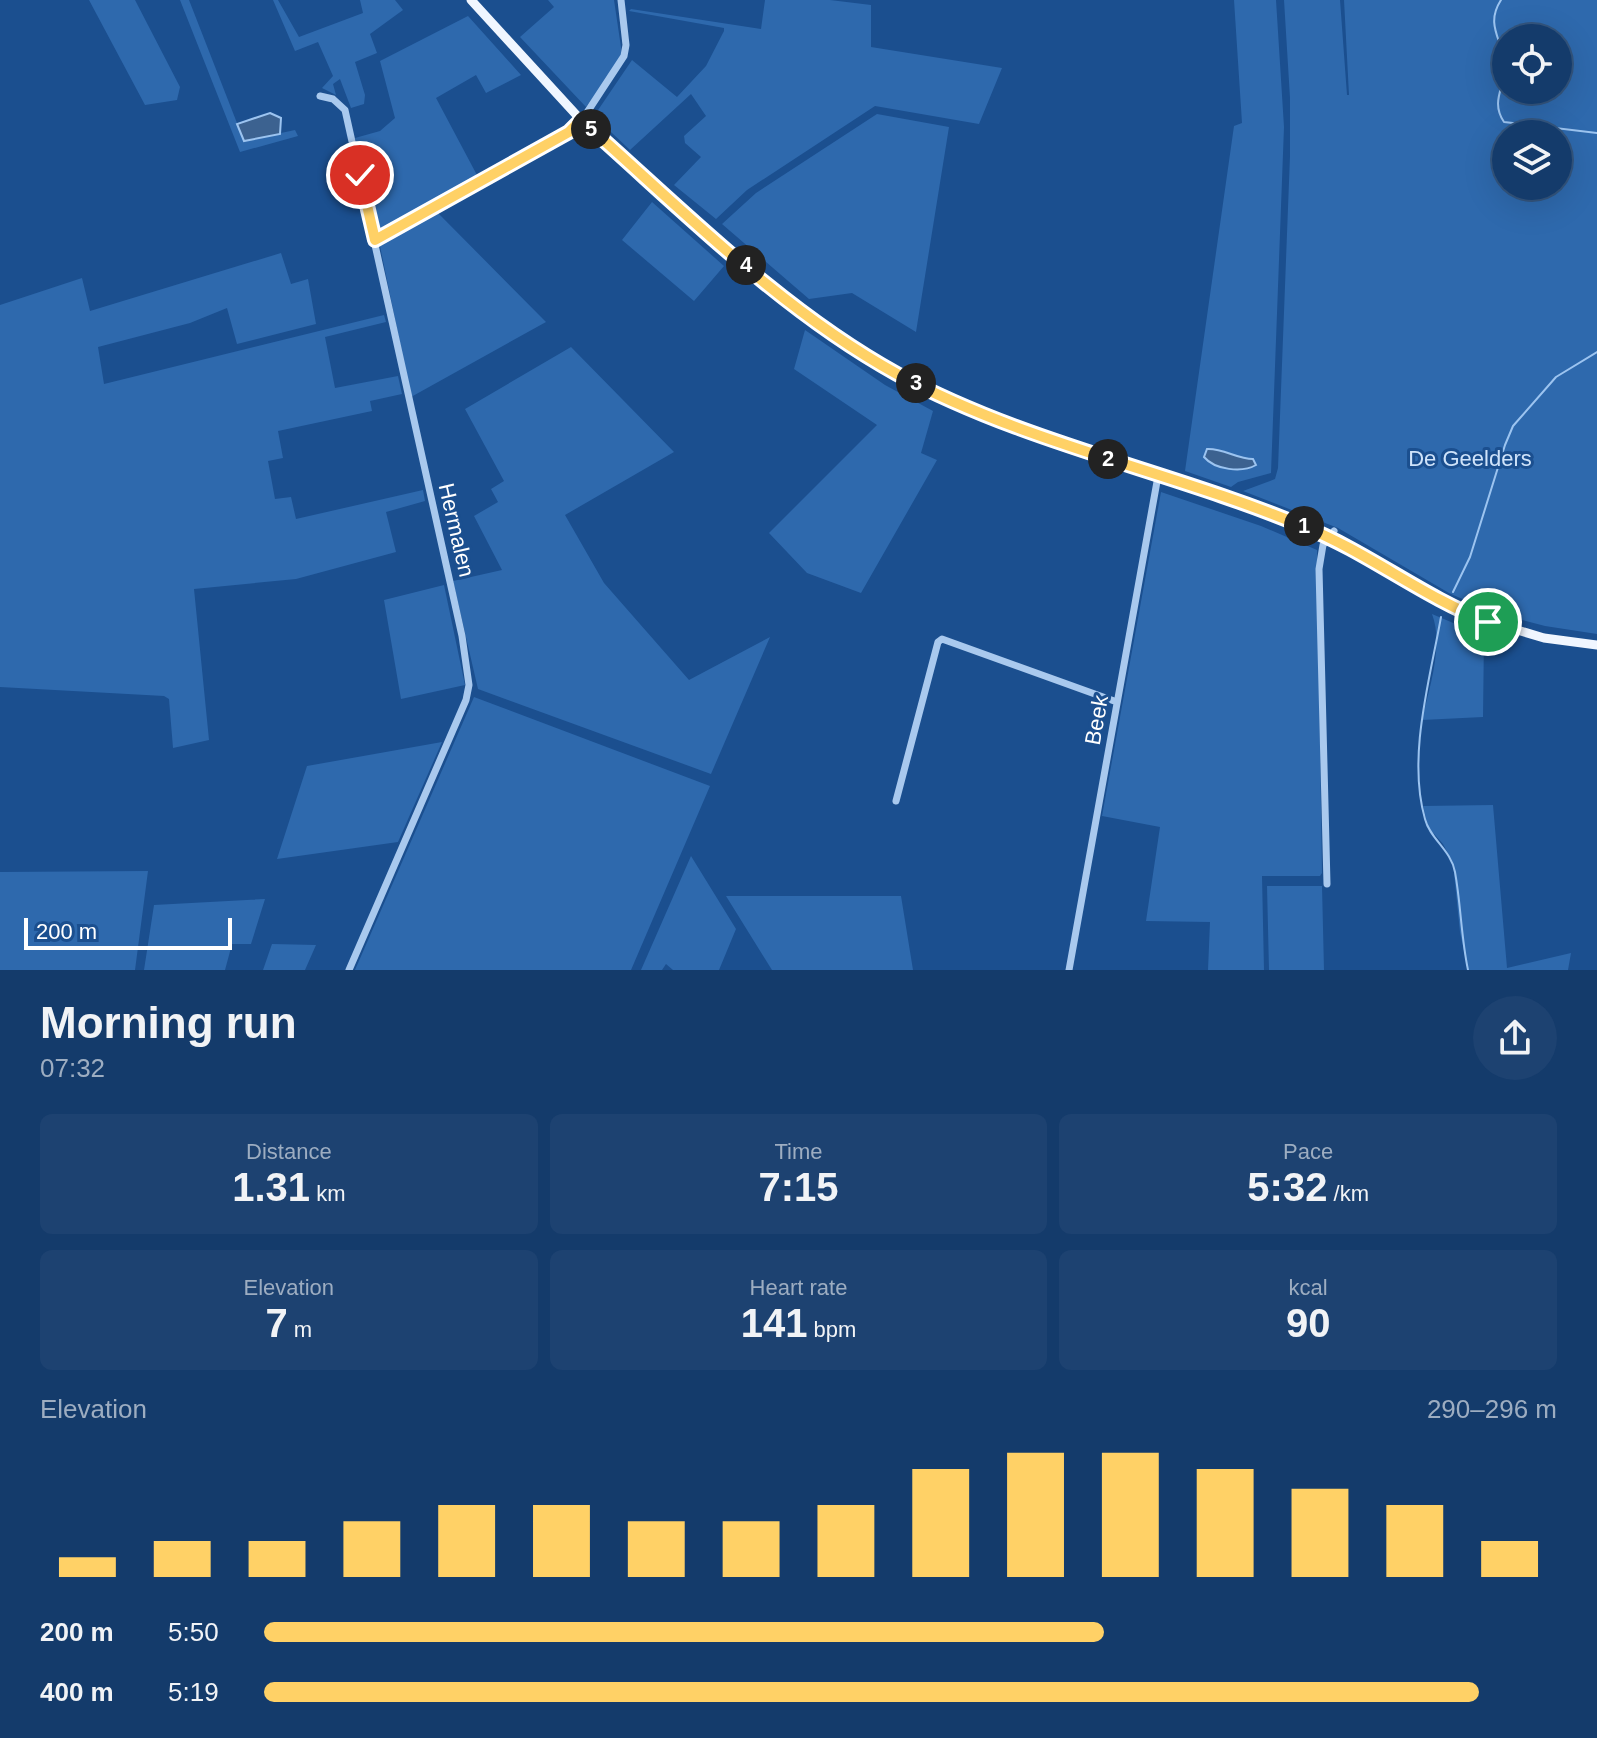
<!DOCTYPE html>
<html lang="en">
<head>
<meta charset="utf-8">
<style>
  body { margin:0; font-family:Arial,sans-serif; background:#1d4271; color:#f1f3f6; height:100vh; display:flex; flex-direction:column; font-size:30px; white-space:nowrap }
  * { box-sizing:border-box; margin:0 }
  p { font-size:26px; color:#9dadc1 }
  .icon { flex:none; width:44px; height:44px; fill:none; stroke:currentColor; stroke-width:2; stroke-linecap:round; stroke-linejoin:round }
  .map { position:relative; height:970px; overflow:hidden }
  .details { display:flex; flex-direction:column; background:#143b6b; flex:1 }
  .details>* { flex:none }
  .controls { position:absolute; left:1492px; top:24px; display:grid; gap:16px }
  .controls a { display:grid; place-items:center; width:80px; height:80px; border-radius:50%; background:#143b6b; box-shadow:0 8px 32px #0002,0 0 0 2px #33557e; font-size:40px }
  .scale { position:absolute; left:24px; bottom:20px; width:208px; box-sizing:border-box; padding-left:8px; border:4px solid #fff; border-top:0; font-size:22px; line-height:28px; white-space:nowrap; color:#fff; -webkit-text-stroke:6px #1b4f8f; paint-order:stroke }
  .pin { position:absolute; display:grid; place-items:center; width:68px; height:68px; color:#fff; margin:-34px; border:4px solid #fff; border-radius:50%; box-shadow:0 2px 8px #0007 }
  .km { position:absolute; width:40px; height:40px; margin:-20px; border-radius:50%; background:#222; color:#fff; font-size:22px; line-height:40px; text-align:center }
  .round { display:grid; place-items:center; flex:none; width:84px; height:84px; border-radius:42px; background:#1d4271 }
  .head { display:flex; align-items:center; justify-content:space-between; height:136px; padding:0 40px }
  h1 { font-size:44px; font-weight:700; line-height:60px }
  .metrics { display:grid; grid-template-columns:repeat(3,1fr); gap:12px; height:136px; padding:8px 40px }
  .metrics div { display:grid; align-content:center; border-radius:12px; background:#1d4271; text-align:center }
  .metrics b { font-size:40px; font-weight:700 }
  .metrics small { font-size:22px; font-weight:400 }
  .metrics p { font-size:22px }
  .chart { height:224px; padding:16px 40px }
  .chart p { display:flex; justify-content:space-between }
  .chart svg { width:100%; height:144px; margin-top:8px; stroke:#ffd166; stroke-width:6 }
  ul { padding:0 40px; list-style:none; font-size:26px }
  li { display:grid; grid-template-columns:128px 96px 1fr; align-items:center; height:60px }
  li i { height:20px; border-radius:10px; background:#ffd166 }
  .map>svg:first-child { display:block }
</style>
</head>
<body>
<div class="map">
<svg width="1597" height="970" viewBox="0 0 1597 970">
  <rect width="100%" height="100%" fill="#1b4f8f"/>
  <path fill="#2e69ad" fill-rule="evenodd" d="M89,0H135L180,87L177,100L145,105Z
    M180,0H189L244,141L295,130L298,136L240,152Z
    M273,0H278L299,37L363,13L360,0H395L403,10L370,34L377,53L355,62L365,95L364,104L351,108L340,79L333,84L336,95L322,88L333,76L318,42L295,51Z
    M548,0H614L622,54L615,68L586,107L520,37L554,7Z
    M765,0H830L871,5V47L1002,68L979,124L875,106L747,190L716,219L674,185L701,157L685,143L684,136L706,116L691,94L630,150L594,116L632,60L677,97L706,66L724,31V28L629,11L631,9L761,29Z
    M1234,0H1276L1284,127L1271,473L1238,482L1231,487L1185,471L1234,126L1242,123Z
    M1284,0H1340L1347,95H1349L1344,0H1597V634L1545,626L1489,611L1449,593L1338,528L1243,491L1275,479L1278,468L1290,156V98ZM1506,38H1558V90H1506ZM1506,134H1558V186H1506Z
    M468,16L521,75L486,93L476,75L436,98L478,177L378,233L355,138L380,131L395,118L380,61Z
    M877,114L949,127L916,332L852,293L809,299L722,224L756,193Z
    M652,202L724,266L694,301L622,240Z
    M437,212L546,322L411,397L380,246Z
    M281,253L291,284L308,279L316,324L237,344L227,308L190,323L98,347L104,384L384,315L386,322L325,337L335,388L398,376L402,394L370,401L372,411L278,431L283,458L268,461L275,499L291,497L296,519L423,490L425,501L386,512L396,552L296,579L194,589L209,740L173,748L169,699L164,696L0,687V305L82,278L90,311Z
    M805,330L885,385L933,411L921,453L937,460L861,593L807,573L769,533L877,425L794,369Z
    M571,347L674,452L565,515L604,583L689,680L770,637L711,774L478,689L453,581L502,570L474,516L498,502L491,489L504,481L465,409Z
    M1161,492L1261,526L1317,550L1322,873L1320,876H1262L1264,970H1208L1210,922L1146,921L1160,827L1102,816Z
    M444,585L465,685L401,699L384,600Z
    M1432,614L1484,636L1483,717L1422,720C1429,689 1444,645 1432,614Z
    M474,697L710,786L631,970H355Z
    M442,742L398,842L277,859L307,766Z
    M1493,805L1507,968L1571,953L1568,970H1468L1460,932L1453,863L1443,844L1428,827L1423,806Z
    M691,856L736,929L719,970H673L666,964L662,970H641Z
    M148,871L135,970H0V872Z
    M1267,886H1322L1324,970H1269Z
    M726,896H901L913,970H772Z
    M265,899L251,944H232L225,970H144L154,905Z
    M272,944L316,945L305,970H263Z"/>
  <path fill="#3c6290" stroke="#9cc4f0" stroke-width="2" d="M270,113L281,118L280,134L244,141L237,124Z
    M1207,449C1223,448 1237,459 1253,459L1256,465C1242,473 1215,470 1204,457Z"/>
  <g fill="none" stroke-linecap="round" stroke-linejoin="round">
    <path stroke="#9cc4f0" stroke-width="2" d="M1501,0C1484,26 1504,41 1505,67C1505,87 1490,101 1504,122L1597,133
      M1453,592L1470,557L1505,445L1513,426L1556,377L1597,352
      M1441,617C1430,679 1407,757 1425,819C1430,839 1451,850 1455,872C1461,905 1461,937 1468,970"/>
    <path stroke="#a9c9ee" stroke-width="7" d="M320,96L333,99L345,110L462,636L469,685L466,700L349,970
      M375,240L569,132L586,114L624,56L626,45L621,0
      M896,801L938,642L942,639L1117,702
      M1327,884L1319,569L1323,545L1334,531
      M1069,970L1158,476"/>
    <path stroke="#f0f6ff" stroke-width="9" d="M471,0L581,120L763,280L831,332L897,373L1025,431L1304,526L1471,616L1544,638L1597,645"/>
  </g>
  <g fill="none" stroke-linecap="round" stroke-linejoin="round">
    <defs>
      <path id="route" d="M360,175L375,240L569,132L581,120C681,208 779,309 897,374C1026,444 1171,471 1305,527C1369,553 1423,597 1488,622"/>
    </defs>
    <use href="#route" stroke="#fff" stroke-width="16"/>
    <use href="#route" stroke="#ffd166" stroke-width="10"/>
  </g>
  <g text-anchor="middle" stroke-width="6" stroke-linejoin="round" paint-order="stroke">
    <g font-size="22" fill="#cfe3fa" stroke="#1b4f8f">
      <text x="1470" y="466">De Geelders</text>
    </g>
    <g font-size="22" fill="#fff" stroke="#1b4f8f">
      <text transform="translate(457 530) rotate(77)" y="8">Hermalen</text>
      <text transform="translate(1096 720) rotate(-80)" y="8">Beek</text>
    </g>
  </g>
</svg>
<div class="controls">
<a><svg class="icon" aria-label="locate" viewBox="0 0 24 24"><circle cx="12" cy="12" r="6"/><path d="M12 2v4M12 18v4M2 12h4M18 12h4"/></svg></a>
<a><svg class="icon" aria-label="layers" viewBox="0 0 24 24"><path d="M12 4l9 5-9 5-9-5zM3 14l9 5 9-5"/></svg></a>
</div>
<div class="scale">200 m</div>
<div class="pin" style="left:1488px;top:622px;background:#1e9e55"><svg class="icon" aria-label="arrive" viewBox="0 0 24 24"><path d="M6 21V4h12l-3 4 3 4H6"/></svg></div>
<div class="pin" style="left:360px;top:175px;background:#d93025"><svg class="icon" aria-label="check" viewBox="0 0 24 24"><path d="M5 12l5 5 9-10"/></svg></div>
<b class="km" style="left:1304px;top:526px">1</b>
<b class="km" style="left:1108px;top:459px">2</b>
<b class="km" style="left:916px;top:383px">3</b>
<b class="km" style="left:746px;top:265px">4</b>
<b class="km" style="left:591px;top:129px">5</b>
</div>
<section class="details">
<div class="head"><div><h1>Morning run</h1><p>07:32</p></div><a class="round"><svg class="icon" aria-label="share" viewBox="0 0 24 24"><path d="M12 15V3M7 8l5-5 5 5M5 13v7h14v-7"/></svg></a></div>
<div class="metrics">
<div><p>Distance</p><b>1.31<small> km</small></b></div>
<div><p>Time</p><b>7:15</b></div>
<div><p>Pace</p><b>5:32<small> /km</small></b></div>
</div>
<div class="metrics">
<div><p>Elevation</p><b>7<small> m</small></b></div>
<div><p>Heart rate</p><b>141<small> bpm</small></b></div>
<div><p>kcal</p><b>90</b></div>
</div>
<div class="chart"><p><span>Elevation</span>290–296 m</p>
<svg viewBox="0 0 160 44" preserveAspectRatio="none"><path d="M5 44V38M15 44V33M25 44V33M35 44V27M45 44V22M55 44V22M65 44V27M75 44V27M85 44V22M95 44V11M105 44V6M115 44V6M125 44V11M135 44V17M145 44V22M155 44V33"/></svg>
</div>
<ul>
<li><b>200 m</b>5:50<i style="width:65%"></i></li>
<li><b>400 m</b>5:19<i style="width:94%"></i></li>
</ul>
</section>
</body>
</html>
